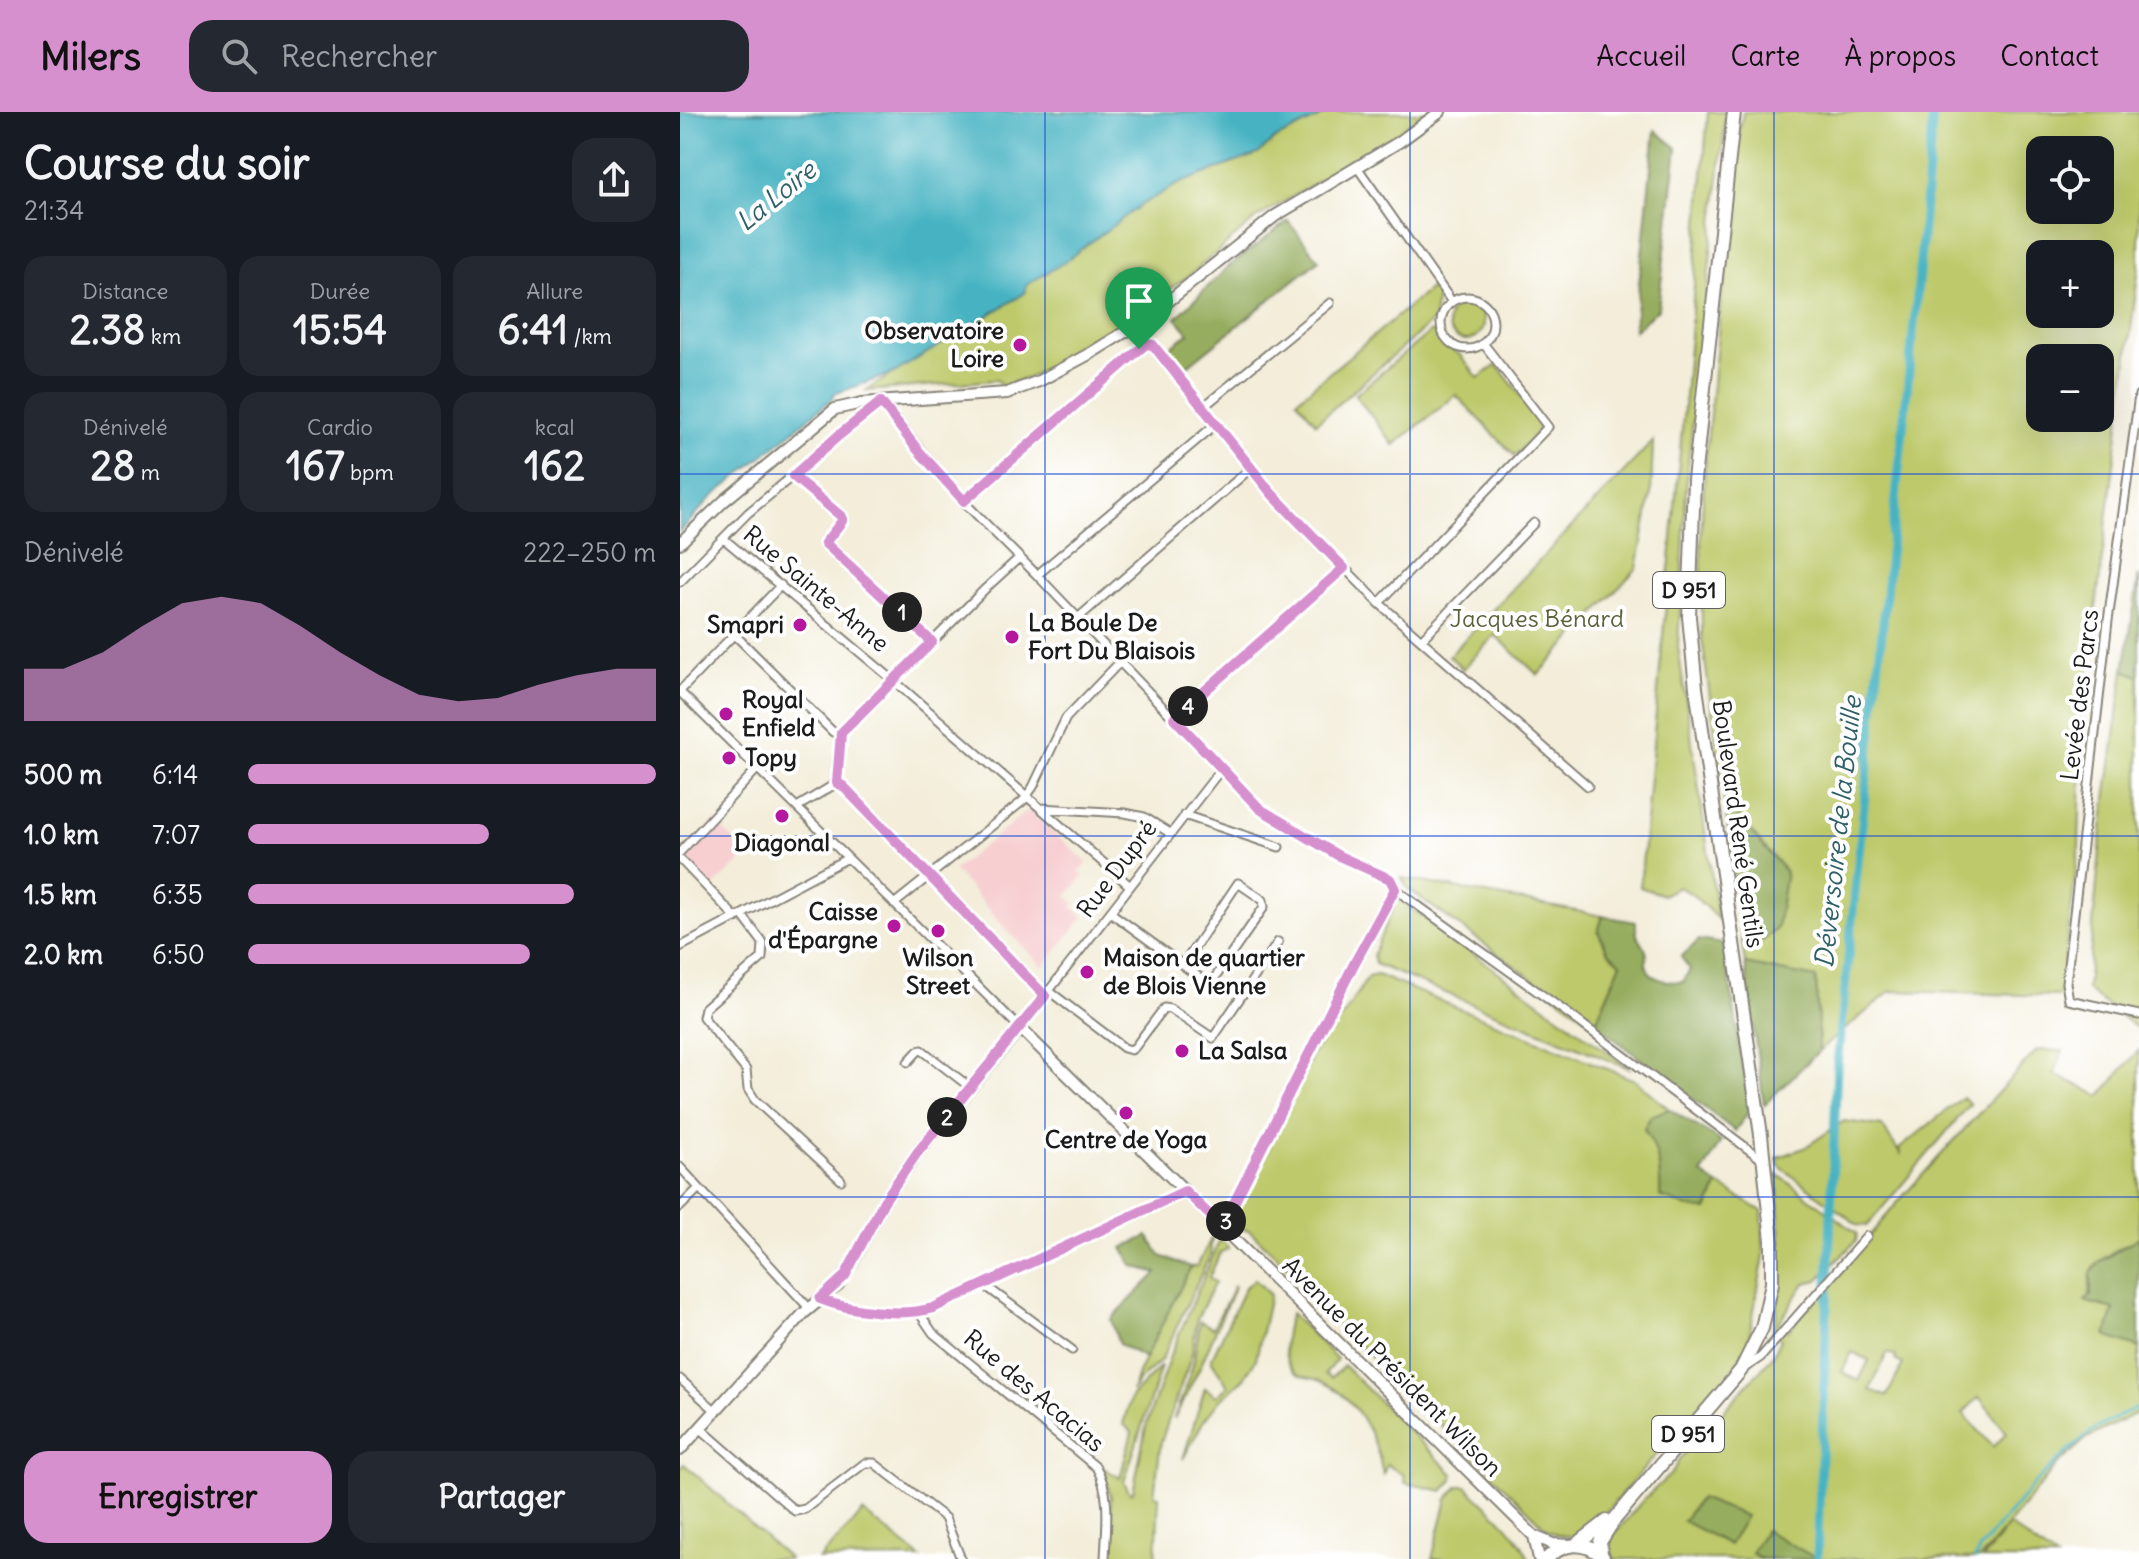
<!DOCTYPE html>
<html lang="fr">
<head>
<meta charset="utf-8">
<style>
  body { margin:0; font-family:Delius,sans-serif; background:#242831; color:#f1f3f6; height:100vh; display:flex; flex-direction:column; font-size:30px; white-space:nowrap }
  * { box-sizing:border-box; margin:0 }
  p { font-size:26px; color:#9ea1a6 }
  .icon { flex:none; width:44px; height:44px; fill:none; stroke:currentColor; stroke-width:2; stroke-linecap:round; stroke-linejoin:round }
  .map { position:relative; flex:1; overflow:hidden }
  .drawer { display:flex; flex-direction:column; background:#171b24; width:680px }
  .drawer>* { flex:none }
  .fabs { position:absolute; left:1346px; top:24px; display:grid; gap:16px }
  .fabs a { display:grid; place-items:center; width:88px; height:88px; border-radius:16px; background:#171b24; box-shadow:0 8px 32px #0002; font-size:40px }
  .pin { position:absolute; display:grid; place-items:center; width:68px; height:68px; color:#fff; margin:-82px -34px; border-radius:50% 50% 50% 0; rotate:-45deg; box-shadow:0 0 8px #0007 }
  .pin .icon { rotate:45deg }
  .km { position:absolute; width:40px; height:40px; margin:-20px; border-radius:50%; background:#222; color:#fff; font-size:22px; line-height:40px; text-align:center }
  .round { display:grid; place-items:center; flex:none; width:84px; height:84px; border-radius:24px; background:#242831 }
  .head { display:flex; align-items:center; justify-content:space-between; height:136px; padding:0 24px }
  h1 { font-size:44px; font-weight:700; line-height:60px }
  .stats { display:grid; grid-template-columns:repeat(3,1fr); gap:12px; height:136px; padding:8px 24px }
  .stats div { display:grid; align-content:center; border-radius:20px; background:#242831; text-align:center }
  .stats b { font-size:40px; font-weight:700 }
  .stats small { font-size:22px; font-weight:400 }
  .stats p { font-size:22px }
  .chart { height:224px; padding:16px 24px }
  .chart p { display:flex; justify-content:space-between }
  .chart svg { width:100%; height:144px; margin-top:8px; fill:#d690ce; opacity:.7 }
  .button { display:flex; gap:16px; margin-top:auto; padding:16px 24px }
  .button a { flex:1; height:92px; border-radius:24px; background:#d690ce; color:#111; font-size:32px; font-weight:700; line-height:92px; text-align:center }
  .button a+a { background:#242831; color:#f1f3f6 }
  ul { padding:0 24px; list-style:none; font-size:26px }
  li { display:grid; grid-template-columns:128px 96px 1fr; align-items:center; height:60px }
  li i { height:20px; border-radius:10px; background:#d690ce }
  header { display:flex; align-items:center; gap:48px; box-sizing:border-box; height:112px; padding:0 40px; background:#d690ce; color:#111 }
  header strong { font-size:38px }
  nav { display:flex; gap:44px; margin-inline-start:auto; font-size:28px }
  .search { width:560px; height:72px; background:#242831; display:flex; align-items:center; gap:20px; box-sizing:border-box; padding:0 28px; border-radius:24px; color:#9ea1a6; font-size:30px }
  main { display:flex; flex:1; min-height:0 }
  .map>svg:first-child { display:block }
</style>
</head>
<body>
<header>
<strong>Milers</strong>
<div class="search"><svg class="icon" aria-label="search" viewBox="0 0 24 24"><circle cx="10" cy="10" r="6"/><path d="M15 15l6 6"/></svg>Rechercher</div>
<nav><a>Accueil</a><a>Carte</a><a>À propos</a><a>Contact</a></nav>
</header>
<main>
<section class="drawer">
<div class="head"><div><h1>Course du soir</h1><p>21:34</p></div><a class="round"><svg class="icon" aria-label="share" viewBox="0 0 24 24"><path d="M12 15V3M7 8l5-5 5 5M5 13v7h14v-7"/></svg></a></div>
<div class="stats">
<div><p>Distance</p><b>2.38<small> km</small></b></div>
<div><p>Durée</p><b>15:54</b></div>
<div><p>Allure</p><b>6:41<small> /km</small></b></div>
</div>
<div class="stats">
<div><p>Dénivelé</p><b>28<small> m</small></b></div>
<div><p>Cardio</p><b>167<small> bpm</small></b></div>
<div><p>kcal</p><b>162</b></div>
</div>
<div class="chart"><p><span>Dénivelé</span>222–250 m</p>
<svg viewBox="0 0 160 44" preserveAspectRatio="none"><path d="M0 44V28L10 28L20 23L30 15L40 8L50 6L60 8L70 15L80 23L90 30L100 36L110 38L120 37L130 33L140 30L150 28L160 28V44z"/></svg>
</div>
<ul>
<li><b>500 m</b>6:14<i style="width:100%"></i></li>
<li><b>1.0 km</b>7:07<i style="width:59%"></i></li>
<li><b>1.5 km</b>6:35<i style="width:80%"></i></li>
<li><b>2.0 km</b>6:50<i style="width:69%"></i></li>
</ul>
<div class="button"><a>Enregistrer</a><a>Partager</a></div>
</section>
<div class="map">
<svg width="1459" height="1447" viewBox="0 0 1459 1447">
  <rect width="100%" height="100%" fill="#fff"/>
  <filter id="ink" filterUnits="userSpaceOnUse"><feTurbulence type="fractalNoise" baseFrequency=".0125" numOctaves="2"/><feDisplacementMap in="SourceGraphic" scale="16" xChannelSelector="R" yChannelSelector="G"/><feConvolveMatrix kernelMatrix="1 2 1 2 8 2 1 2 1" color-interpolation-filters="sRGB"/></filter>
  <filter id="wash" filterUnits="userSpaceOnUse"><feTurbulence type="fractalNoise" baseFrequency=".006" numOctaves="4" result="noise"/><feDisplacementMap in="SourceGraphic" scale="32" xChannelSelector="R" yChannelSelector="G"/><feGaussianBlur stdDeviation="1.8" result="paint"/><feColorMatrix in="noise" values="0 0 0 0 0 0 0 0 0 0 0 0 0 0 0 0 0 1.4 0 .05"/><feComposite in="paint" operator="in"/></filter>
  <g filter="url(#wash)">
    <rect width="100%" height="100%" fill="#f3edd9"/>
    <path fill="#f7cfd1" d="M348,698L407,750L399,760L404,763L387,784L395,791L392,795L404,805L363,855L324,815L274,758Z
      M35,709L68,743L31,776L1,743Z"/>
    <path fill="#bdc96a" stroke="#6c7243" stroke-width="2" fill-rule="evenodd" d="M650,0H746L719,20L577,106L515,159L436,216L348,266L322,274L317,268L185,279L206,266L388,131L500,71L578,42L595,27Z
      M1028,0H1046L1007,363L998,535L1038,807L1011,781L998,775L983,783L960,775L1006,273Z
      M1063,0H1459V153L1402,608L1399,735L1380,884L1211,879L1139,939L1136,866L1065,852L1062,831L1073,838L1106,760L1044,689L1022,527L1021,423L1025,353L1055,46ZM1360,38H1420V98H1360ZM1360,142H1420V202H1360ZM1360,246H1420V306H1360Z
      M751,176L757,182L754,208L636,311L617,288Z
      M768 210a18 18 0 1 1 36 0a18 18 0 1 1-36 0Z
      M750,220H754L760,230L780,243L798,266L817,253L857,304L859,319L835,344L776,283L714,333L675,283Z
      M973,329L971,382L957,456L858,563L815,523L783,557L769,544Z
      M1444,558L1459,564V918L1407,878L1422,717Z
      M722,766L923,804L918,819L928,840L941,851L915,912L728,777Z
      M717,786L951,957L695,852L693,843Z
      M697,863L955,968L989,997L971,1004L964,1017C979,1038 981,1059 980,1084C996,1089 1011,1099 1027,1098L1038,1073L1082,1099L1084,1144L1067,1236L1034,1284L991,1326L912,1416C896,1426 885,1427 868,1418L641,1196L631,1177L569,1118L559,1117L555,1099L576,1064L635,938L664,903L688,865Z
      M1357,938L1383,939L1374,962L1420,984L1459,938V1125C1445,1134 1420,1144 1412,1159C1407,1169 1413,1180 1406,1190L1434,1197L1426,1224L1459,1236V1300L1407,1326L1376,1354L1300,1447H1137L1085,1418L1072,1441L1082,1447H934L928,1437L931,1426L963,1388L993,1360L1000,1346L1017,1328L1020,1330L1023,1327L1021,1324L1091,1246L1101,1228L1094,1219L1092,1222C1106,1169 1100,1117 1097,1062L1177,1121L1176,1129L1138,1168L1125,1171L1099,1211L1108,1219L1225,1082ZM1172,1240L1189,1248L1179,1269L1162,1260ZM1207,1241L1216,1244L1215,1248L1223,1252L1207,1284L1190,1278ZM1299,1285L1327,1321L1313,1335L1283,1301Z
      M1283,985L1290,992L1187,1114L1178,1113L1099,1054L1097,1046L1124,1036L1164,1009L1202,1014L1221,1043L1219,1037Z
      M532,1125L530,1143L481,1249L459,1268L452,1280L458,1261L503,1168L511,1155L517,1154Z
      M540,1127L549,1136L540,1141L529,1166L535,1170L517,1207L512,1242L481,1330L474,1383L479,1384L476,1447H430L431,1385L422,1355L440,1366L452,1320L443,1312L451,1285L481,1254L444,1370L450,1381L453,1380L466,1314L490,1244Z
      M575,1167L590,1183L576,1247L564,1266L540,1288L523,1310L503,1347L525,1276L537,1284L548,1274L531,1248L565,1175Z
      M555,1173L521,1253L494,1307L513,1253L520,1209L533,1216Z
      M611,1201L657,1247L645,1262L651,1266L664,1254L773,1362V1368L763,1379L725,1371L724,1363L707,1353L703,1362C696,1324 677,1284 638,1268C631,1265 621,1266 615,1260C599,1248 605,1217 611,1201Z
      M4,1352L109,1447H0V1357Z
      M779,1374H786C808,1396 837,1418 849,1447H752L767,1387Z
      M183,1400L241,1446L139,1447Z
      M1329,1413L1373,1445L1376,1447H1303Z"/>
    <path fill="#96ad5e" stroke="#59643d" stroke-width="2" d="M975,18L997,36L978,197L954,219Z
      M608,109L639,148L500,260L484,240L509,221L496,206L548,155Z
      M1459,463V564L1444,558Z
      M1044,689L1106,760L1097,816L1073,838L1062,831Z
      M923,804L956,810C955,829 961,825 966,839C968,844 966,846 966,852C969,869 989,870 1003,870L1010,857L1001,845L1019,828L1044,832L1070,998L1055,1019L915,912L941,851L928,840L918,819Z
      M1065,852L1136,866L1139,939L1084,993Z
      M989,997L1041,1029L1022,1062L1038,1073L1027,1098C1011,1099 996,1089 980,1085C981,1059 979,1038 964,1017L971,1004Z
      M468,1124L481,1144L511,1155L465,1246L439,1232L431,1207L477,1161L453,1154L443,1136Z
      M1459,1125V1236L1426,1224L1434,1197L1405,1189L1411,1183V1161L1420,1150Z
      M1020,1386L1066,1404L1049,1433L1003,1409Z
      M1085,1418L1137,1447H1082L1071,1441Z"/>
    <path fill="#46b3c2" stroke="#31686f" stroke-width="2" d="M0,0H650L595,27L578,42L500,71L461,93L381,152L347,173L345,181L214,261L154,282L153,286L29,388L0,420Z"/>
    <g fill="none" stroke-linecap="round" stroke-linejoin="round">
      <path stroke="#46b3c2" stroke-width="3" d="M1295,1447L1300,1436L1354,1372L1389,1338L1413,1318L1459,1294"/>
      <path stroke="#46b3c2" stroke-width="9" d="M1137,1447L1157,953L1238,173L1253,0"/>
    </g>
  </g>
  <g filter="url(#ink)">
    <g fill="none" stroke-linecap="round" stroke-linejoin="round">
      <defs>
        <path id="street" d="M677,55L772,190
          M761 211a26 26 0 1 1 52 0a26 26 0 1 1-52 0Z
          M1459,283L1428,509L1386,871L1389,888L1459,903
          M522,296L650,191
          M113,364L162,405V409L145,431L252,530
          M284,389L459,237L470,232L592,382L699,491L908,674
          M44,427L213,568L450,774
          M357,463L536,312
          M0,470L68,401L201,290L283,389L357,463L580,697L659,744L710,767L715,777
          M699,491L868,315L803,231
          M398,506L571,356
          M55,523L153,620L161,621
          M741,528L854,411
          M0,579L101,473
          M0,580L340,916L542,656
          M494,606L664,456
          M157,671L161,621L306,476L340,445
          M157,671L163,674L365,884
          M117,695L157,671
          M361,696L445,701L464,705L490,721
          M504,703L599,735
          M0,740L77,657
          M0,747L56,806
          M715,777L890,903L1084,1049
          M214,792L343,689L353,675L386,606L440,550
          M430,800L530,873L584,795L583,788L558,771L503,853
          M62,803L83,831L82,846L25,896L23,905L66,958L68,977L75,988L161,1068
          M0,835L168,746
          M369,879L444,936L451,938L455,935L484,896L490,897L533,926L598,830
          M228,950L238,939L242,938L291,976
          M0,1055L129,1196
          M0,1095L19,1076
          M542,1115L674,852L715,777
          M303,1172L392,1238
          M140,1187C170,1199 222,1205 253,1196L505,1079
          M238,1199L253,1221L416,1355C432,1382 426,1417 425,1447
          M1063,1257L1081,1245L1187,1124
          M0,1267L36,1299
          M20,1316L115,1399L125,1397L185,1351H194L265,1406L281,1447"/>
        <path id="secondary" d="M0,431L44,389L155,297L182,291L327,281L359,269L411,241L466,207L595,104L719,30L760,0
          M0,1338L124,1201L158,1173L172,1152L204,1089L237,1041L340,916L854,1424L873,1432L890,1433
          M854,1424L859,1447"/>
        <path id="primary" d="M896,1433L927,1409
          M921,1442L920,1430L934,1408L1061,1258L1082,1216L1092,1171V1129L1081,1023L1016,576L1009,505L1014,368L1054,0
          M866,1447C884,1430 905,1428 923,1445"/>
      </defs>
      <use href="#street" stroke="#88847a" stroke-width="11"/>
      <use href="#secondary" stroke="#88847a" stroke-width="14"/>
      <use href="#primary" stroke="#88847a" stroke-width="16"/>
      <use href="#street" stroke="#fff" stroke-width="7"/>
      <use href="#secondary" stroke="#fff" stroke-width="10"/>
      <use href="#primary" stroke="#fff" stroke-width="12"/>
    </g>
  </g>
  <g fill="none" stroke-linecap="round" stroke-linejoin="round" filter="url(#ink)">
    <defs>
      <path id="route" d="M466,232L473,233L592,382L664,456L494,606L580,697L659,744L710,767L715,777L674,852L542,1115L505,1079L253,1196C223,1205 169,1199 140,1187L165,1164L204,1089L237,1041L365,884L163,674L157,671L161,621L252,530L145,431L162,409V405L113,364L158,324L201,290L237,337L284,389Z"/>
    </defs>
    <use href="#route" stroke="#fff" stroke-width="16"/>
    <use href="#route" stroke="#d690ce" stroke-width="10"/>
  </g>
  <path fill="none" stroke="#1d4ed8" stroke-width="2" stroke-opacity="0.55" d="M365,0V1447M730,0V1447M1094,0V1447M0,362H1459M0,724H1459M0,1085H1459"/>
  <g fill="#b5179e" stroke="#fff" stroke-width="3">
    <circle cx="340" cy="233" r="8"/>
    <circle cx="120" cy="513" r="8"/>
    <circle cx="332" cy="525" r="8"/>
    <circle cx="46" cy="602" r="8"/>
    <circle cx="49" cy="646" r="8"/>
    <circle cx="102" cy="704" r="8"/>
    <circle cx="214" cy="814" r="8"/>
    <circle cx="258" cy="819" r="8"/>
    <circle cx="407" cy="860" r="8"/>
    <circle cx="502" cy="939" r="8"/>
    <circle cx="446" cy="1001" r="8"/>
  </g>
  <g text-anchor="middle" stroke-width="8" stroke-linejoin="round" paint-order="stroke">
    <g fill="#fff" stroke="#606060" stroke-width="2">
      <rect x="973" y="460" width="72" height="36" rx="6"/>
      <rect x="972" y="1304" width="72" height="36" rx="6"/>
    </g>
    <g font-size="22" font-weight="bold" fill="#1c1c1c">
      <text x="1009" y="486">D 951</text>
      <text x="1008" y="1330">D 951</text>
    </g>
    <g font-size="24" font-weight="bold" fill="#1c1c1c" stroke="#fff" text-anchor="start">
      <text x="324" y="227" text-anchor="end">Observatoire<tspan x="324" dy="28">Loire</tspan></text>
      <text x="348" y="519">La Boule De<tspan x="348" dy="28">Fort Du Blaisois</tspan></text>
      <text x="104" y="521" text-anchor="end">Smapri</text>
      <text x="62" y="596">Royal<tspan x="62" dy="28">Enfield</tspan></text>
      <text x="65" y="654">Topy</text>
      <text x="102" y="739" text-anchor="middle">Diagonal</text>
      <text x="198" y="808" text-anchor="end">Caisse<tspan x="198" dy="28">d'Épargne</tspan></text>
      <text x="258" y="854" text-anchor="middle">Wilson<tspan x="258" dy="28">Street</tspan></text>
      <text x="423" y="854">Maison de quartier<tspan x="423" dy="28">de Blois Vienne</tspan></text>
      <text x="518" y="947">La Salsa</text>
      <text x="446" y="1036" text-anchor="middle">Centre de Yoga</text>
    </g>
    <g font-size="24" fill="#1c1c1c" stroke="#fff">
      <text transform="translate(136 477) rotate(40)" y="8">Rue Sainte-Anne</text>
      <text transform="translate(1400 583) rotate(-83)" y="8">Levée des Parcs</text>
      <text transform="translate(1058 712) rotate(82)" y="8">Boulevard René Gentils</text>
      <text transform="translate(437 757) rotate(-53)" y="8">Rue Dupré</text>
      <text transform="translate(712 1255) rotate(45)" y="8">Avenue du Président Wilson</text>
      <text transform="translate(354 1279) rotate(40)" y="8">Rue des Acacias</text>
    </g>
    <g font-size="24" fill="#5c613b" stroke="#fff">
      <text x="857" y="515">Jacques Bénard</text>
    </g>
    <g font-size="26" font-style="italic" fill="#2f6067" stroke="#fff">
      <text transform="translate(96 84) rotate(-39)" y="9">La Loire</text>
      <text transform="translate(1158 720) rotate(-84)" y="9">Déversoire de la Bouille</text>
    </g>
  </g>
</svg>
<div class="fabs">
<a><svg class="icon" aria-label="locate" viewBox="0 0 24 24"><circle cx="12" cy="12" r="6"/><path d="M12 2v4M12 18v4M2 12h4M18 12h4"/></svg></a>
<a>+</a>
<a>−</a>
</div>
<div class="pin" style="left:459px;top:237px;background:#1e9e55"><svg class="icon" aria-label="arrive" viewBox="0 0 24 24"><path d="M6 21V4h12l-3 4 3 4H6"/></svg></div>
<b class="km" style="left:222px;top:500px">1</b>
<b class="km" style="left:267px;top:1005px">2</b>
<b class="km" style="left:546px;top:1109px">3</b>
<b class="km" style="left:508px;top:594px">4</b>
</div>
</main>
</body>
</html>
